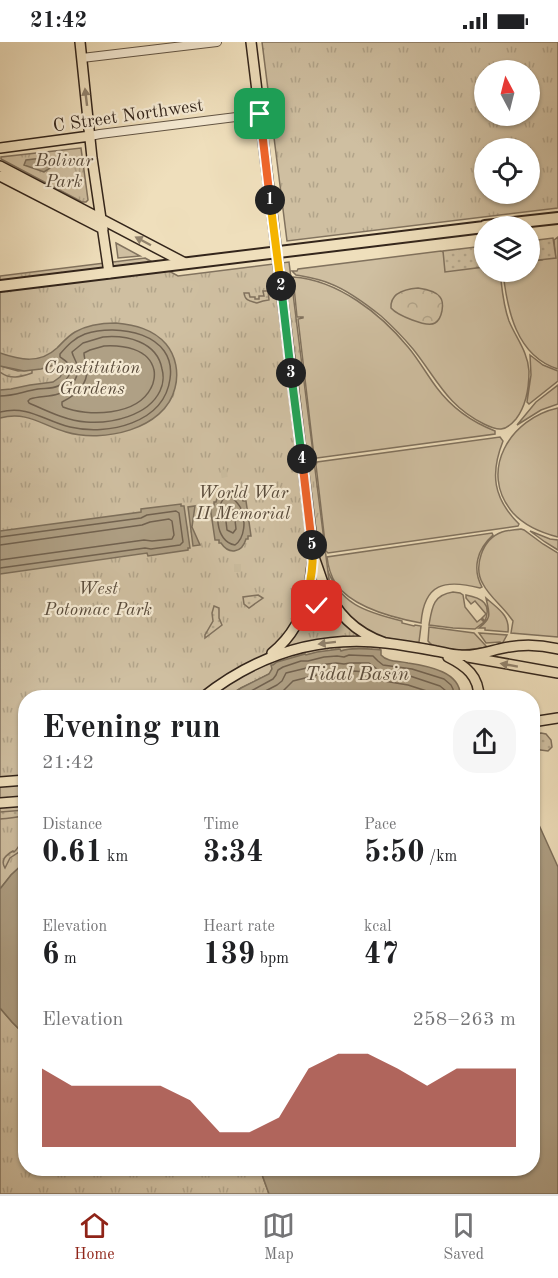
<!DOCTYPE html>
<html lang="en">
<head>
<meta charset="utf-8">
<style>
  body { margin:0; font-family:"Old Standard TT",serif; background:#f6f6f6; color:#202124; height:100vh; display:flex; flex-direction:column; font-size:22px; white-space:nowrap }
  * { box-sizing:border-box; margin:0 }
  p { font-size:20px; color:#757577 }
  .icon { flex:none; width:33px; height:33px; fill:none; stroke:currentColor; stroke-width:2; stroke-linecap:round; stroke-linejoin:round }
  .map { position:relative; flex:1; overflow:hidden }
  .sheet { position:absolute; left:18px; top:648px; width:522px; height:486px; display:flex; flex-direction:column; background:#fff; border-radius:24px; box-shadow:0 2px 4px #0004 }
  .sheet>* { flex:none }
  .needle { width:39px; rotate:353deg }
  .tools { position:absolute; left:474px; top:18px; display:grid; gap:12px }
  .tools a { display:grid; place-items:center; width:66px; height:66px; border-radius:50%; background:#fff; box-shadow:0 2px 4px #0004; font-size:30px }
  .pin { position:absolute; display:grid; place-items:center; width:51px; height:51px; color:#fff; margin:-26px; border-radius:12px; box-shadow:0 3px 9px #0006 }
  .km { position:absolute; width:30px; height:30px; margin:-15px; border-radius:50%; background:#222; color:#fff; font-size:16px; line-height:30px; text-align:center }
  .round { display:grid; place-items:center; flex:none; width:63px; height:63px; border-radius:24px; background:#f6f6f6 }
  .headline { display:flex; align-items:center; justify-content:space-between; height:102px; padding:0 24px }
  h1 { font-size:33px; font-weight:700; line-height:45px }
  .stats { display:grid; grid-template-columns:repeat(3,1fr); gap:9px; height:102px; padding:6px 24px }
  .stats div { display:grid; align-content:center }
  .stats b { font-size:30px; font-weight:700 }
  .stats small { font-size:16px; font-weight:400 }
  .stats p { font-size:16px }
  .chart { height:168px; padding:12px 24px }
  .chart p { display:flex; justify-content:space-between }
  .chart svg { width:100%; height:108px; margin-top:6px; fill:#8f2418; opacity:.7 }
  .status { display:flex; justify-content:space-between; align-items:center; height:42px; padding:0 30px; background:#fff; direction:ltr }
  .status svg { height:16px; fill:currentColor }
  .tab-bar { display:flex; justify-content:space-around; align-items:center; height:84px; border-top:2px solid #e0e0e0; background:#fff; font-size:16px; color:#757577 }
  .tab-bar a { display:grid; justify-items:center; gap:3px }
  .tab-bar .selected { color:#8f2418 }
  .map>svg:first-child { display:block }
</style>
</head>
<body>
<div class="status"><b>21:42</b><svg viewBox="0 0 49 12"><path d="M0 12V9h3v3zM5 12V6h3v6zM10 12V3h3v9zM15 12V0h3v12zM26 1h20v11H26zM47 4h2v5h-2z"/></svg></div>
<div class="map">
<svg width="558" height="1152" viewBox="0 0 558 1152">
  <defs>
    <pattern id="forest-crowns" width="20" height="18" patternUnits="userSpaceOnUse" patternTransform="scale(1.5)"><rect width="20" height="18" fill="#cfbfa1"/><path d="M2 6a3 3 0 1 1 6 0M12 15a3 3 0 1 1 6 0" fill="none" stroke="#b2a48a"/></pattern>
    <pattern id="park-tufts" width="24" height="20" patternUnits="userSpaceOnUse" patternTransform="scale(1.5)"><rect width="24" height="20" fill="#cfbfa1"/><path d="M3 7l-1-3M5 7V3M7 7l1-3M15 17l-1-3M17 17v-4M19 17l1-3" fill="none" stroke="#b2a48a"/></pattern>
    <pattern id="garden-dots" width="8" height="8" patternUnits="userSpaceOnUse" patternTransform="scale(1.5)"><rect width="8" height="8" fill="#cfbfa1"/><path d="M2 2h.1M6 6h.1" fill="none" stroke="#b2a48a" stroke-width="1.8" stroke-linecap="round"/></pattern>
  </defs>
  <rect width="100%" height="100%" fill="#efdfbc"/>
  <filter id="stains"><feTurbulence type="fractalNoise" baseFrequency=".00333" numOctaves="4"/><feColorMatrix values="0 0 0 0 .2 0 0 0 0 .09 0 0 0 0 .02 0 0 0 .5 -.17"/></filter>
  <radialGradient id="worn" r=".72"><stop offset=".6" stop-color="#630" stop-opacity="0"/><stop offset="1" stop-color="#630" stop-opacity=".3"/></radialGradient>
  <path fill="#cfbfa1" stroke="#81725e" stroke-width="1.5" d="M558,195V327C516,314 507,267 503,230H530V219L542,218L555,211L554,198Z
    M441,209L484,225V230H500C502,246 503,263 509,279C516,296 528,310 529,329C529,346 526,364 516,377C505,390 498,389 484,382C447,364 437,337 413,307C403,295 392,284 381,274C366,262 349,249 331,242C320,237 307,235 296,233L292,229H297L298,227Z
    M293,235C338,238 381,272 408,305C419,318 427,333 437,346C452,366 472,380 495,389V392L317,416L314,414L298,277L303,276V275H297Z
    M530,313L543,323L558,329V339L529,362L527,360L531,333Z
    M558,343V362L541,368L517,383L536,360Z
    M558,366V495C542,491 525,484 513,471C477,429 511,376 558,366Z
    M500,395L503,399C490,432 493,456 519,482L518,484L328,511L326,509L316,423L317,420Z
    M521,487L524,488L543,502L558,511V595L511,591L513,579L510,575C502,564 489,554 483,542C473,525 482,497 502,490C508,488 515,488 521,487Z
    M530,489L550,497L558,498V508L545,500Z
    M492,491L493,493C477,507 472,527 482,545L480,546C445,537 424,541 421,581C394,576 353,566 336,542C331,534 328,525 327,515Z
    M326,524C339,562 365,570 402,579V581L414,584L415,583L421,584L419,600L415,601C399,598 383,597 368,590C354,583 336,562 331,547C329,540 328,531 326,524Z
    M453,550L460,551L463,553L465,565L477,580L481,577L484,580L475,587L453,586L429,583C432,565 433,553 453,550Z
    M466,553C482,556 492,562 485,579L482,576L486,572L475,559L471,562L466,556Z
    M486,556C498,567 510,573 508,590L485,588V586H479C493,575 489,571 486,556Z
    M429,585L474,591L487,605C472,608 438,612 428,599Z
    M479,591H480L507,593L502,602L500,600L486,601Z"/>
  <path fill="url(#forest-crowns)" stroke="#81725e" stroke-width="1.5" d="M418,246C425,247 436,249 440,255C445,261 442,277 435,281C427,286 397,273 391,266C390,251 405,247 418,246Z"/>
  <path fill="url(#park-tufts)" stroke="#81725e" stroke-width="1.5" fill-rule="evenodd" d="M262,0H558V166L287,199ZM484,28H530V74H484ZM484,106H530V152H484Z
    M81,106L88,158L86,160H82L1,117V115Z
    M116,201L140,214L118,216Z
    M145,216L178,234L289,220L329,538C338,569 352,579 379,595L380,608L354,607L340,609L339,607L306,613L305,612L281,619L273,623L271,630L269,632L241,646L227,655L26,656L25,820L11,833L0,847V234Z
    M0,966L12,980L25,993L26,1126L260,1127L269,1152H0Z"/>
  <path fill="url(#garden-dots)" stroke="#81725e" stroke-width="1.5" d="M553,196L556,216L530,219V199Z
    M484,204V225L445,230L443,209Z
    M263,249H268L269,258L263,259L257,261C250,259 245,259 244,251H249L250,255H255V257H259V254H264Z
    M0,324L18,329L32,328V331C20,335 11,338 0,330Z
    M258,553L263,556L249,566L244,562L243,555Z
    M214,564L219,566V576L222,583L205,596V593L213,579L212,571Z
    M541,691L546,692L551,698L552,705L548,709L533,707V692Z
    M25,768V773C17,776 9,776 0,777V770Z
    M25,788V803L22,808L10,816L5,826C0,818 6,813 13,809L14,810C22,803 21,797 25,788Z"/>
  <path fill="#afa085" stroke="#7d6f5b" stroke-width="1.5" d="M51,115L55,123L44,130L24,123L26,118Z
    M116,281C135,283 153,287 166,302C176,314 179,331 175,346C165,388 102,401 66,390C41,383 28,369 0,376V348L11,347L30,343L53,340L60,335L64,328L63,324L57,322L41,327L24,329L0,324V311C20,318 40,322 57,306C63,300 68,294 75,290C87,283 102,281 116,281Z
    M226,448L234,449L240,457L242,456L243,459H246L251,494H248V497H246C242,511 229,513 221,501H219V498H215L210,464L214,463V460H216L218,452Z
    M181,462V464H184L190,506H188V508L148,514L147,511L0,532V489L141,470V467Z
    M195,464L192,485L200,503L193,504L188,465Z
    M340,607L341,609C352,605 368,607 381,608V613C387,620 399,619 408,621C428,624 462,630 460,655H227L241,646L269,632L272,627L271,623H273L277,620L305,612L306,613L317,610Z
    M533,771L539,783L558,825V1152H269L260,1127L532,1126Z
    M25,820V993L12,980L0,966V847L11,833Z"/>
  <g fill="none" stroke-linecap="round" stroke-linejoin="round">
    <path stroke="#716250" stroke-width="1.5" d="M103,295C126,293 157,299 162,327C164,334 163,343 160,349C148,374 111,382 86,380C67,379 47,369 29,361L28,359L30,357C39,354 49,355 58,352C70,348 80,336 77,323C76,318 73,315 72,310L83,301Z
      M104,304C122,303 149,306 154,328C155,333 154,341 151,346C137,374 88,375 63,365L62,363V360C76,353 88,342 87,326C86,321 84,316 84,311L90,308Z
      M0,354C13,354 25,349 38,347C45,346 52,347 58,344C63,342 69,336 70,330C71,322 66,319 60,315V312C67,304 74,296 85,292C117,281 177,291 170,337C164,381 108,394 70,385C44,379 29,363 0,370
      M226,454L232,455C235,459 240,463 241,467C246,478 245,496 235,503C215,500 213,466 226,454Z
      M228,466H231L234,469L236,487L233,491L227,488L225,471Z
      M0,495L141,476L147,473L176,469L179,471L183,500L180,503L151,507L145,506L0,526
      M0,503L142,483L150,480L169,477L172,479L174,493L172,497L152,499L144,498L0,518
      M238,656L273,637L276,633L278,628L283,625L301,619H308L324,615L337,614L344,615L349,613L373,614L378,619L383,623L412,627L444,637L451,643L453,647L454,656
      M252,656L277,643L282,639L286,631L319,623L336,621L344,622L350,621H369L381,630L410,634L440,644L446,649V656
      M271,656L283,649L293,639L321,632L354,629L364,630L378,638L408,643L436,652L437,656"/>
    <path stroke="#c9ba9c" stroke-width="8" stroke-dasharray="8 4" stroke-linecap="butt" d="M221,432L227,431
      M234,526H241"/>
    <defs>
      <path id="minor" d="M82,16L217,0
        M90,94L100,92L260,72"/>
      <path id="major" d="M80,0L92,116L109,231
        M251,0L314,515C317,523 320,532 323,541C336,571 354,590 385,601
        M0,106L90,94
        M0,124L185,221
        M0,134L103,187
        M302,574C312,562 324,561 338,568
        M272,611C292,595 304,572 309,547C311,536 311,525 314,515
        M448,615C466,624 479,634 479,656
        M468,615L558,631
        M202,656C256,613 317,593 386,601C403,603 420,606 436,609C443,610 451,613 459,613C472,615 487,610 499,607C519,602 538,602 558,607
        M532,680L558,676
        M0,740L26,738
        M0,761L26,759"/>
      <path id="highway" d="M485,184L558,176
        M0,244L484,185"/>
    </defs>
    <use href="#minor" stroke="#625443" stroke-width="10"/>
    <use href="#major" stroke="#33251b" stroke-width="12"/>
    <use href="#highway" stroke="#33251b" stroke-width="14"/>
    <use href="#minor" stroke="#f5ead3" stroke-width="8"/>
    <use href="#major" stroke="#efdfbc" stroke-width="9"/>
    <use href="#highway" stroke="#efdfbc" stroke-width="10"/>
  </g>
  <defs><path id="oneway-solid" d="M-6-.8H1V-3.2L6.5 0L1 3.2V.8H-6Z" transform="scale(1.5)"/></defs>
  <g fill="#91826c">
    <use href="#oneway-solid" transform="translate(86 55) rotate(-97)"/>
    <use href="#oneway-solid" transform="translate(143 199) rotate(-152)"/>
    <use href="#oneway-solid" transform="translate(327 601) rotate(173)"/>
    <use href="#oneway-solid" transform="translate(509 623) rotate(-170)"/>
  </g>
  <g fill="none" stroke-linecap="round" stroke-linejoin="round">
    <defs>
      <path id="split-1" d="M260,72L270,158"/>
      <path id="split-2" d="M270,158L281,244"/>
      <path id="split-3" d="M281,244L291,331"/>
      <path id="split-4" d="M291,331L302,417"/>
      <path id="split-5" d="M302,417L312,503"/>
      <path id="split-6" d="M312,503C315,525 308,555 300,575L309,567L317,564"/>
    </defs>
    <use href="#split-1" stroke="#fff" stroke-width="12"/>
    <use href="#split-2" stroke="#fff" stroke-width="12"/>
    <use href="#split-3" stroke="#fff" stroke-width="12"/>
    <use href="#split-4" stroke="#fff" stroke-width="12"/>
    <use href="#split-5" stroke="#fff" stroke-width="12"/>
    <use href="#split-6" stroke="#fff" stroke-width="12"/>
    <use href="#split-1" stroke="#f0652b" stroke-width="8"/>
    <use href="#split-2" stroke="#f5b400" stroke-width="8"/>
    <use href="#split-3" stroke="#22a559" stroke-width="8"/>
    <use href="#split-4" stroke="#22a559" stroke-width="8"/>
    <use href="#split-5" stroke="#f0652b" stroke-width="8"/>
    <use href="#split-6" stroke="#f5b400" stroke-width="8"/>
  </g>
  <g text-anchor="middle" stroke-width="4.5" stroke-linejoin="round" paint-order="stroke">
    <g font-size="18" fill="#33251b" stroke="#f5ead3">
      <text transform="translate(128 73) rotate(-8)" y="6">C Street Northwest</text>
    </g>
    <g font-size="18" font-style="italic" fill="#5a4c3c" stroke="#f5ead3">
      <text x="64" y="124">Bolivar<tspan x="64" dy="21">Park</tspan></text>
      <text x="92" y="331">Constitution<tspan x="92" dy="21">Gardens</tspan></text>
      <text x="243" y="456">World War<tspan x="243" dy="21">II Memorial</tspan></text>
      <text x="98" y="552">West<tspan x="98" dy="21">Potomac Park</tspan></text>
    </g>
    <g font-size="20" font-style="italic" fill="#5e5040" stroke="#f5ead3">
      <text x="357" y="638">Tidal Basin</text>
    </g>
  </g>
  <rect width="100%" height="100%" filter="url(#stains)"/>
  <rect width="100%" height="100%" fill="url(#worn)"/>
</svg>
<div class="tools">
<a><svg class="needle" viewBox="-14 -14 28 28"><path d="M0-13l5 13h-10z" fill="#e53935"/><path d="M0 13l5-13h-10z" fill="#757577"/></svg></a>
<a><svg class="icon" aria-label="locate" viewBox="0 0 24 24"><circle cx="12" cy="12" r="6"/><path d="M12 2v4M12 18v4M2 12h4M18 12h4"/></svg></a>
<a><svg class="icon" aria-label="layers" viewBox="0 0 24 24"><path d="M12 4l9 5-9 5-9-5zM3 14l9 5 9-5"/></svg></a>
</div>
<div class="pin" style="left:260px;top:72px;background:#1e9e55"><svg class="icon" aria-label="arrive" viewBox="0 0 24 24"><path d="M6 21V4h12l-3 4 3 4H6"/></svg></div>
<div class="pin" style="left:317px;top:564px;background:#d93025"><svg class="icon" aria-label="check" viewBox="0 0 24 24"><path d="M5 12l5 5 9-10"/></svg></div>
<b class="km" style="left:270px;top:158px">1</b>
<b class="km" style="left:281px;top:244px">2</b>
<b class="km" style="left:291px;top:331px">3</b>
<b class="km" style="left:302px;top:417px">4</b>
<b class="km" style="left:312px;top:503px">5</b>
<section class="sheet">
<div class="headline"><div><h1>Evening run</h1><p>21:42</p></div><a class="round"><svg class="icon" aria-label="share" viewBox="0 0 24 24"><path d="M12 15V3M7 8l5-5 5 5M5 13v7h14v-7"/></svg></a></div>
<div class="stats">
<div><p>Distance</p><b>0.61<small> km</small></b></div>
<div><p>Time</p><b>3:34</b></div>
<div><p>Pace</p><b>5:50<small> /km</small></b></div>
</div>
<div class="stats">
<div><p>Elevation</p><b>6<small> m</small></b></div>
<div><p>Heart rate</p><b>139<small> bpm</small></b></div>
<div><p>kcal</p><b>47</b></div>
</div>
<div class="chart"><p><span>Elevation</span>258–263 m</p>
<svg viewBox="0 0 160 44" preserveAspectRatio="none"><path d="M0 44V12L10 19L20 19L30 19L40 19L50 25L60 38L70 38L80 32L90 12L100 6L110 6L120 12L130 19L140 12L150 12L160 12V44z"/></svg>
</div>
</section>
</div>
<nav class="tab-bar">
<a class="selected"><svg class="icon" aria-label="home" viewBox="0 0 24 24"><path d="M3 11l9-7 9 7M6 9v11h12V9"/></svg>Home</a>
<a><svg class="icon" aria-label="map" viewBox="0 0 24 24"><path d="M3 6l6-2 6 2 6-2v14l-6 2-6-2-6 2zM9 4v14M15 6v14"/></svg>Map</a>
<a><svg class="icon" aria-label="saved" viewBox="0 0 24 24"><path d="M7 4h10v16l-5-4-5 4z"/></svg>Saved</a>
</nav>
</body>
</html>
